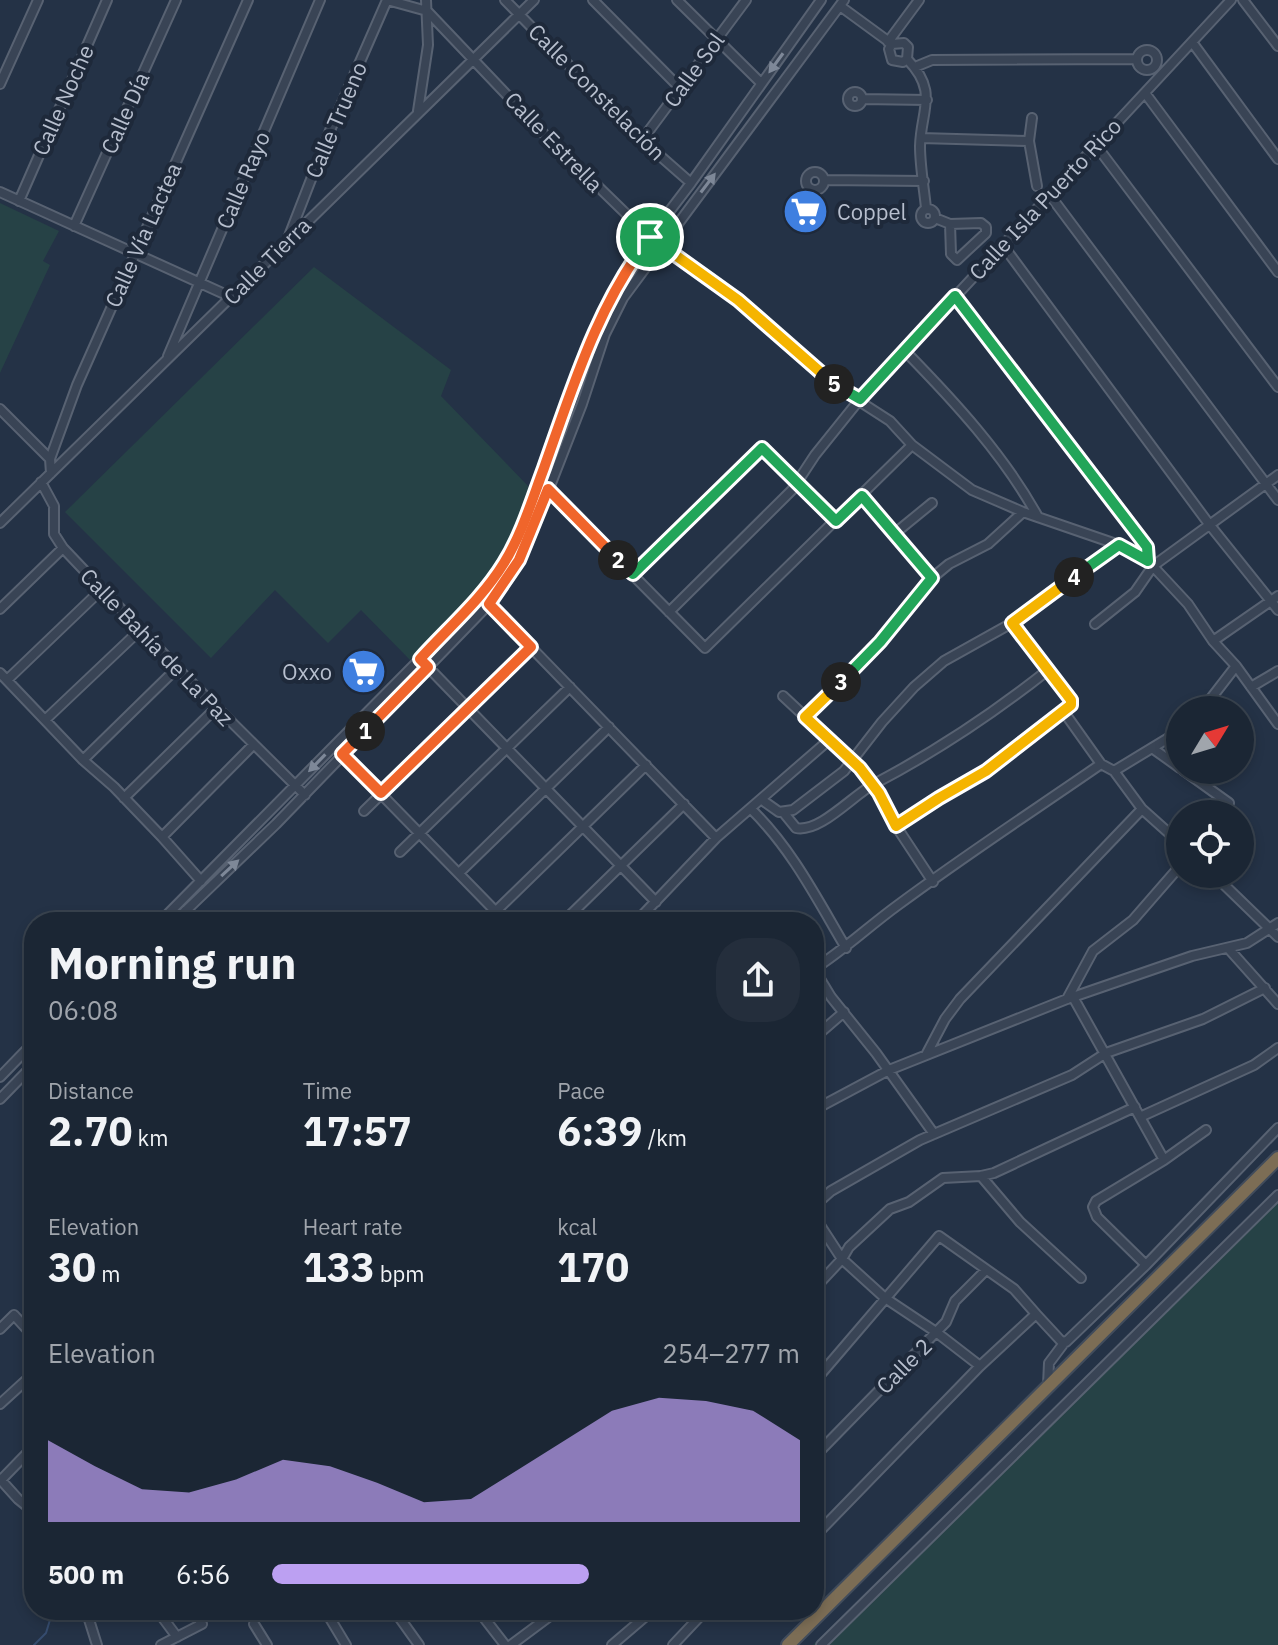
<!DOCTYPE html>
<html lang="en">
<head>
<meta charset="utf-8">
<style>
  body { margin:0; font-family:"IBM Plex Sans",sans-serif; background:#242e3c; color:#f1f3f6; height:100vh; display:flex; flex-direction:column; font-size:30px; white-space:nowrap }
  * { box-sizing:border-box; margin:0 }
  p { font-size:26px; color:#a0a5ac }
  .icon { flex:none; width:44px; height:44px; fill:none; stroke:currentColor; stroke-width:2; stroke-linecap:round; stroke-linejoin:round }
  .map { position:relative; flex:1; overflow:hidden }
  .sheet { position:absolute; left:24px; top:912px; width:800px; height:708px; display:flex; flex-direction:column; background:#1b2634; border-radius:32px; box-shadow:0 4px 12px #0003,0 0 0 2px #39434f }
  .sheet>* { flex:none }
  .needle { width:52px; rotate:52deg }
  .fabs { position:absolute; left:1166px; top:696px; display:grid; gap:16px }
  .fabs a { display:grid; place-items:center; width:88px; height:88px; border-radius:50%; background:#1b2634; box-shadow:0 4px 12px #0003,0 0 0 2px #39434f; font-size:40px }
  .pin { position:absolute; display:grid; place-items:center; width:68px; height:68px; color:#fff; margin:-34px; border:4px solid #fff; border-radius:50%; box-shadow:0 2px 8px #0007 }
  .km { position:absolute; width:40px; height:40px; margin:-20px; border-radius:50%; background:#222; color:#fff; font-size:22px; line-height:40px; text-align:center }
  .round { display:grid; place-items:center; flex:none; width:84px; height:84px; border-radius:32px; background:#242e3c }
  .summary { display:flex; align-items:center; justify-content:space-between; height:136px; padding:0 24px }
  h1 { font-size:44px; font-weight:700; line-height:60px }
  .metrics { display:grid; grid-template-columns:repeat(3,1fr); gap:12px; height:136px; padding:8px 24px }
  .metrics div { display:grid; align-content:center }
  .metrics b { font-size:40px; font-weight:700 }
  .metrics small { font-size:22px; font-weight:400 }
  .metrics p { font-size:22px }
  .chart { height:224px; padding:16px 24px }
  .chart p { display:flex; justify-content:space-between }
  .chart svg { width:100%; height:144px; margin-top:8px; fill:#bca0f2; opacity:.7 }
  ul { padding:0 24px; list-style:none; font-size:26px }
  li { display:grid; grid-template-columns:128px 96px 1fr; align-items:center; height:60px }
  li i { height:20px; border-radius:10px; background:#bca0f2 }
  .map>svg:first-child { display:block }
</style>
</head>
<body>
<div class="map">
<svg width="1278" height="1645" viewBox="0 0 1278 1645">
  <rect width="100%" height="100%" fill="#243246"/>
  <path fill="#264246" d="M0,203L59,231L43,261L50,265L0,373Z
    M314,267L451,370L441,396L529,487C522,506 516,527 506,545C483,589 445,625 410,660L361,610L328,643L275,590L211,658L65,512Z
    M1278,1189V1645H813Z"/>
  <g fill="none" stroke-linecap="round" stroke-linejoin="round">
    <path stroke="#364c6e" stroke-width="2" d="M34,1645L46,1633L53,1610"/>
    <defs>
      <path id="minor" d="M387,0L427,11L544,134L650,237L738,300L828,381L890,421L912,445L972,490L1023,512L1119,545L1148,561L1188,604L1213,641L1236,666L1278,724
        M505,0L642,140L691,183
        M593,0L681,89
        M677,0L761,83
        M1243,0L1278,46
        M840,6L892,44
        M888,42L919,0
        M1192,42L1278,159
        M1137 60a10 10 0 1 1 20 0a10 10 0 1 1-20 0Z
        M907,59L903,62L892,60L889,49L892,44L904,43L908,47L907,59C939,92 921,109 920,146C920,166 924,188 926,208
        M915,67L932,60L1137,59
        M0,84L38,0
        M848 99a7 7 0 1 1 14 0a7 7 0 1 1-14 0Z
        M1145,93L1278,272
        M862,99L927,100
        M418,111L428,45L426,0
        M1032,118L1029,141L1037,186
        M921,138L1029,141
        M642,140L746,0
        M1095,144L1278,387
        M806 181a9 9 0 1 1 18 0a9 9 0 1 1-18 0Z
        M824,180L924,181
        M0,192L231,297
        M1049,194L1278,500
        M19,201L107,0
        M921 216a7 7 0 1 1 14 0a7 7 0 1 1-14 0Z
        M935,218L950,224L981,223L986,227V233L957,260L951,254L950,224
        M74,226L176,0
        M289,236L331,128L387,0
        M1002,244L1209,524L1278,610
        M955,296L1145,541L1148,561
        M905,351C954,401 1004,455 1038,517
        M168,356L320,0
        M0,409L50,459
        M51,473L50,459L77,385L248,0
        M41,482L54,506V534L63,548L177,668L305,795
        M548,489L705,648L912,445
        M862,496L932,578
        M0,523L534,0
        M894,534L932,503
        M633,574L762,448L836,521
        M489,604L716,838
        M0,609L63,548
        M669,612L792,490L815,455L860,399L1231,0
        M1095,624L1135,592L1153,566L1278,475
        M1213,641L1278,596
        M425,664L656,902
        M0,673L83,760L114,787L162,837L201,881
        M7,680L101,590
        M1251,687L1278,671
        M783,696L860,768L879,793L896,826L933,882
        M1202,710L1236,666
        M1064,712L1101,764
        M805,717L880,642L932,578L949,564L988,544L1023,512
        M45,720L140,630
        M1152,748L1180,768
        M342,754L506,922
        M83,760L177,668
        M1183,770L1229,803L1220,814
        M1114,771L1180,731
        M124,798L216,708
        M762,800L779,812L793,810L844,771L882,722L914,687L944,661L1012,623L1119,545
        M751,809C792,849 817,899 846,948
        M364,811L531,647
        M783,812L796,828C820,833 853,795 874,784C935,752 994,713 1048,670
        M896,826L939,798L986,771L1071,705V700L1012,623
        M162,837L253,745
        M400,852L570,687
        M459,873L609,727
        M1213,874L1278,937
        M185,911L196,922
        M496,911L646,765
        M160,922L420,659L490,583L504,563L525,522L582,363L615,288L630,263L691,183L821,0
        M174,922L276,824L489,604L509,578L527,545L582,404L605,334L623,298L844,0
        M563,922L684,804
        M636,922L716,838L829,740
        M1228,948L1278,1004
        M1073,997L1164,1160
        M1067,999L1093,951L1133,920L1180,866
        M814,1038L844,1012
        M926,1055L945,1019L960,999L1142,809
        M0,1077L34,1042
        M0,1099L34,1064
        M814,1110L889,1070L1067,999L1192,956L1247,943L1278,923
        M1140,1117L1254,1065L1278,1048
        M934,1134L876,1053L831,997L814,969C844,950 869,926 898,905C964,856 1033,811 1101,764L1114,771L1142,809L1180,843
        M981,1176L1020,1222L1081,1278
        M814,1206L831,1191L920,1140L1072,1075L1106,1053L1203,1019L1265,988
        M814,1216L842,1259L885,1298L936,1332L980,1366
        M1146,1265L1097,1217L1093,1207L1096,1201L1164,1160L1206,1130
        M814,1289L842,1259L849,1247L890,1209L909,1202L943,1178L981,1176L994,1173L1135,1107
        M1036,1314L1061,1341L1066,1342L1146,1265L1278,1128
        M0,1329L14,1315L34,1337
        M814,1382L939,1236L1014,1289L1036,1314L980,1366L814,1537
        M1048,1385L1049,1363L1064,1343
        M0,1404L34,1373
        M814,1457L946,1322L955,1301L986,1270
        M0,1479L18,1499L34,1512
        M1,1480L34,1446
        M86,1610L97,1645
        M157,1610L177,1637
        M325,1610L346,1645
        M394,1610L419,1645
        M478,1610L505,1645
        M254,1624L267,1645
        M161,1645L202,1624L192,1610
        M511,1645L558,1610
        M612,1645L653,1610
        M673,1645L706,1610
        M821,1645L1278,1195"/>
      <path id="highway" d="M788,1645L1278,1158"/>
    </defs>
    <use href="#minor" stroke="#586272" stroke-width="12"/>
    <use href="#highway" stroke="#414c5c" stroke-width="16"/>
    <use href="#minor" stroke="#394455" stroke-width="8"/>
    <use href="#highway" stroke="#7c6d55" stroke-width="12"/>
  </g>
  <defs><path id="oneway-solid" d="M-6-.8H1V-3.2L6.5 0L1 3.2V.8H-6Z" transform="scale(2)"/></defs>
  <g fill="#7e8898">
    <use href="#oneway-solid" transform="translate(776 63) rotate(126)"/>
    <use href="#oneway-solid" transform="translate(708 183) rotate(-53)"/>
    <use href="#oneway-solid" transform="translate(317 763) rotate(134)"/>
    <use href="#oneway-solid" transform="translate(230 868) rotate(-43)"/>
  </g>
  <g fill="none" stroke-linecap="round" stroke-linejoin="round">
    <defs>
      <path id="split-1" d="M365,731L428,667L420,659C448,628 482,599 504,563C522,534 532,500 544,468C573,387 597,306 650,237"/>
      <path id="split-2" d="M365,731L342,754L381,793L531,647L489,604L519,560L548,489L618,560"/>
      <path id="split-3" d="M618,560L633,574L762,448L836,521L862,496L932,578L880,642L841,682"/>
      <path id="split-4" d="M841,682L805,717L860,768L879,793L896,826L939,798L986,771L1071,705V700L1012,623L1074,577"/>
      <path id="split-5" d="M834,384L860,399L955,296L1147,547L1148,561L1119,545L1074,577"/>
      <path id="split-6" d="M650,237L738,300L834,384"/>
    </defs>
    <use href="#split-1" stroke="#fff" stroke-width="16"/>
    <use href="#split-2" stroke="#fff" stroke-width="16"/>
    <use href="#split-3" stroke="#fff" stroke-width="16"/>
    <use href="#split-4" stroke="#fff" stroke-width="16"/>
    <use href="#split-5" stroke="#fff" stroke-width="16"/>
    <use href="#split-6" stroke="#fff" stroke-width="16"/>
    <use href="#split-1" stroke="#f0652b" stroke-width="10"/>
    <use href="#split-2" stroke="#f0652b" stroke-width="10"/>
    <use href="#split-3" stroke="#22a559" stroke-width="10"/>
    <use href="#split-4" stroke="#f5b400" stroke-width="10"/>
    <use href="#split-5" stroke="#22a559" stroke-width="10"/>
    <use href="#split-6" stroke="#f5b400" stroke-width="10"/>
  </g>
  <defs>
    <symbol id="supermarket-disc" viewBox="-11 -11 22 22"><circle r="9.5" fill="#3f7fe0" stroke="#1e293a"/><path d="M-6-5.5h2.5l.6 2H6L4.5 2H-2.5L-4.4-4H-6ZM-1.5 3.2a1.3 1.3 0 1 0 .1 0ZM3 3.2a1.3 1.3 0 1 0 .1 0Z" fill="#fff"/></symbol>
  </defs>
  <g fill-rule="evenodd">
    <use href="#supermarket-disc" x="780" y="186" width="51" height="51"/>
    <use href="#supermarket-disc" x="338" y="646" width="51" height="51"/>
  </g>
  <g text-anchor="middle" stroke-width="8" stroke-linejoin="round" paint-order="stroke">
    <g font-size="22" fill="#b7bfce" stroke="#1e293a">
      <text transform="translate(694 70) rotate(-54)" y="8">Calle Sol</text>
      <text transform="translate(597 92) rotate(45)" y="8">Calle Constelación</text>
      <text transform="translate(63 100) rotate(-66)" y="8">Calle Noche</text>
      <text transform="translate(125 113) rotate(-66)" y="8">Calle Día</text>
      <text transform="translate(336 120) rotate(-67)" y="8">Calle Trueno</text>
      <text transform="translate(554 142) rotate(46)" y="8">Calle Estrella</text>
      <text transform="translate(243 180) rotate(-67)" y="8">Calle Rayo</text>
      <text transform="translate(1045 199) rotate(-47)" y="8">Calle Isla Puerto Rico</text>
      <text transform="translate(143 235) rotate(-66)" y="8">Calle Vía Lactea</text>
      <text transform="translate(267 261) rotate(-45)" y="8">Calle Tierra</text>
      <text transform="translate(157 647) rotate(46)" y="8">Calle Bahía de La Paz</text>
      <text transform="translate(904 1366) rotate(-45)" y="8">Calle 2</text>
    </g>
    <g font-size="22" fill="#b7bfce" stroke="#1e293a" text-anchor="start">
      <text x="837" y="220">Coppel</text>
      <text x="332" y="680" text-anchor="end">Oxxo</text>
    </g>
  </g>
</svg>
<div class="fabs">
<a><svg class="needle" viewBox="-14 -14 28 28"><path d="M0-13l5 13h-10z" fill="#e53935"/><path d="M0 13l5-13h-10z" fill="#a0a5ac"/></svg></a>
<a><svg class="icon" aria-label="locate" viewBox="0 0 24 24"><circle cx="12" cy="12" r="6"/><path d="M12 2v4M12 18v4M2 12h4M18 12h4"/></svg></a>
</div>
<div class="pin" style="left:650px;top:237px;background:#1e9e55"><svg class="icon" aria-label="arrive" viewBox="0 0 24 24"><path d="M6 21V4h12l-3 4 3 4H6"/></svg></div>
<b class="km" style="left:365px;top:731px">1</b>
<b class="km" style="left:618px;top:560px">2</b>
<b class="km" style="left:841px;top:682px">3</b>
<b class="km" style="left:1074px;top:577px">4</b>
<b class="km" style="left:834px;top:384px">5</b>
<section class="sheet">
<div class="summary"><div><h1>Morning run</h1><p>06:08</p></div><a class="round"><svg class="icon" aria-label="share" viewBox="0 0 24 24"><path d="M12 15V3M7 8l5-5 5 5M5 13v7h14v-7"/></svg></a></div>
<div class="metrics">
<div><p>Distance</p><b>2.70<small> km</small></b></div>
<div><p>Time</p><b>17:57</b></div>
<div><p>Pace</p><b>6:39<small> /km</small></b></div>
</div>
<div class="metrics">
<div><p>Elevation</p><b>30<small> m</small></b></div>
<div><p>Heart rate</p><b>133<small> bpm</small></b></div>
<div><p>kcal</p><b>170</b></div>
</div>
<div class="chart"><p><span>Elevation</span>254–277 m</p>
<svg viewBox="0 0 160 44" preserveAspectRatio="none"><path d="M0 44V19L10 27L20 34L30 35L40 31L50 25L60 27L70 32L80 38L90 37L100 28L110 19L120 10L130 6L140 7L150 10L160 19V44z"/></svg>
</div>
<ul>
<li><b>500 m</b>6:56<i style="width:60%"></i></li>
</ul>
</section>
</div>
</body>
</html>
